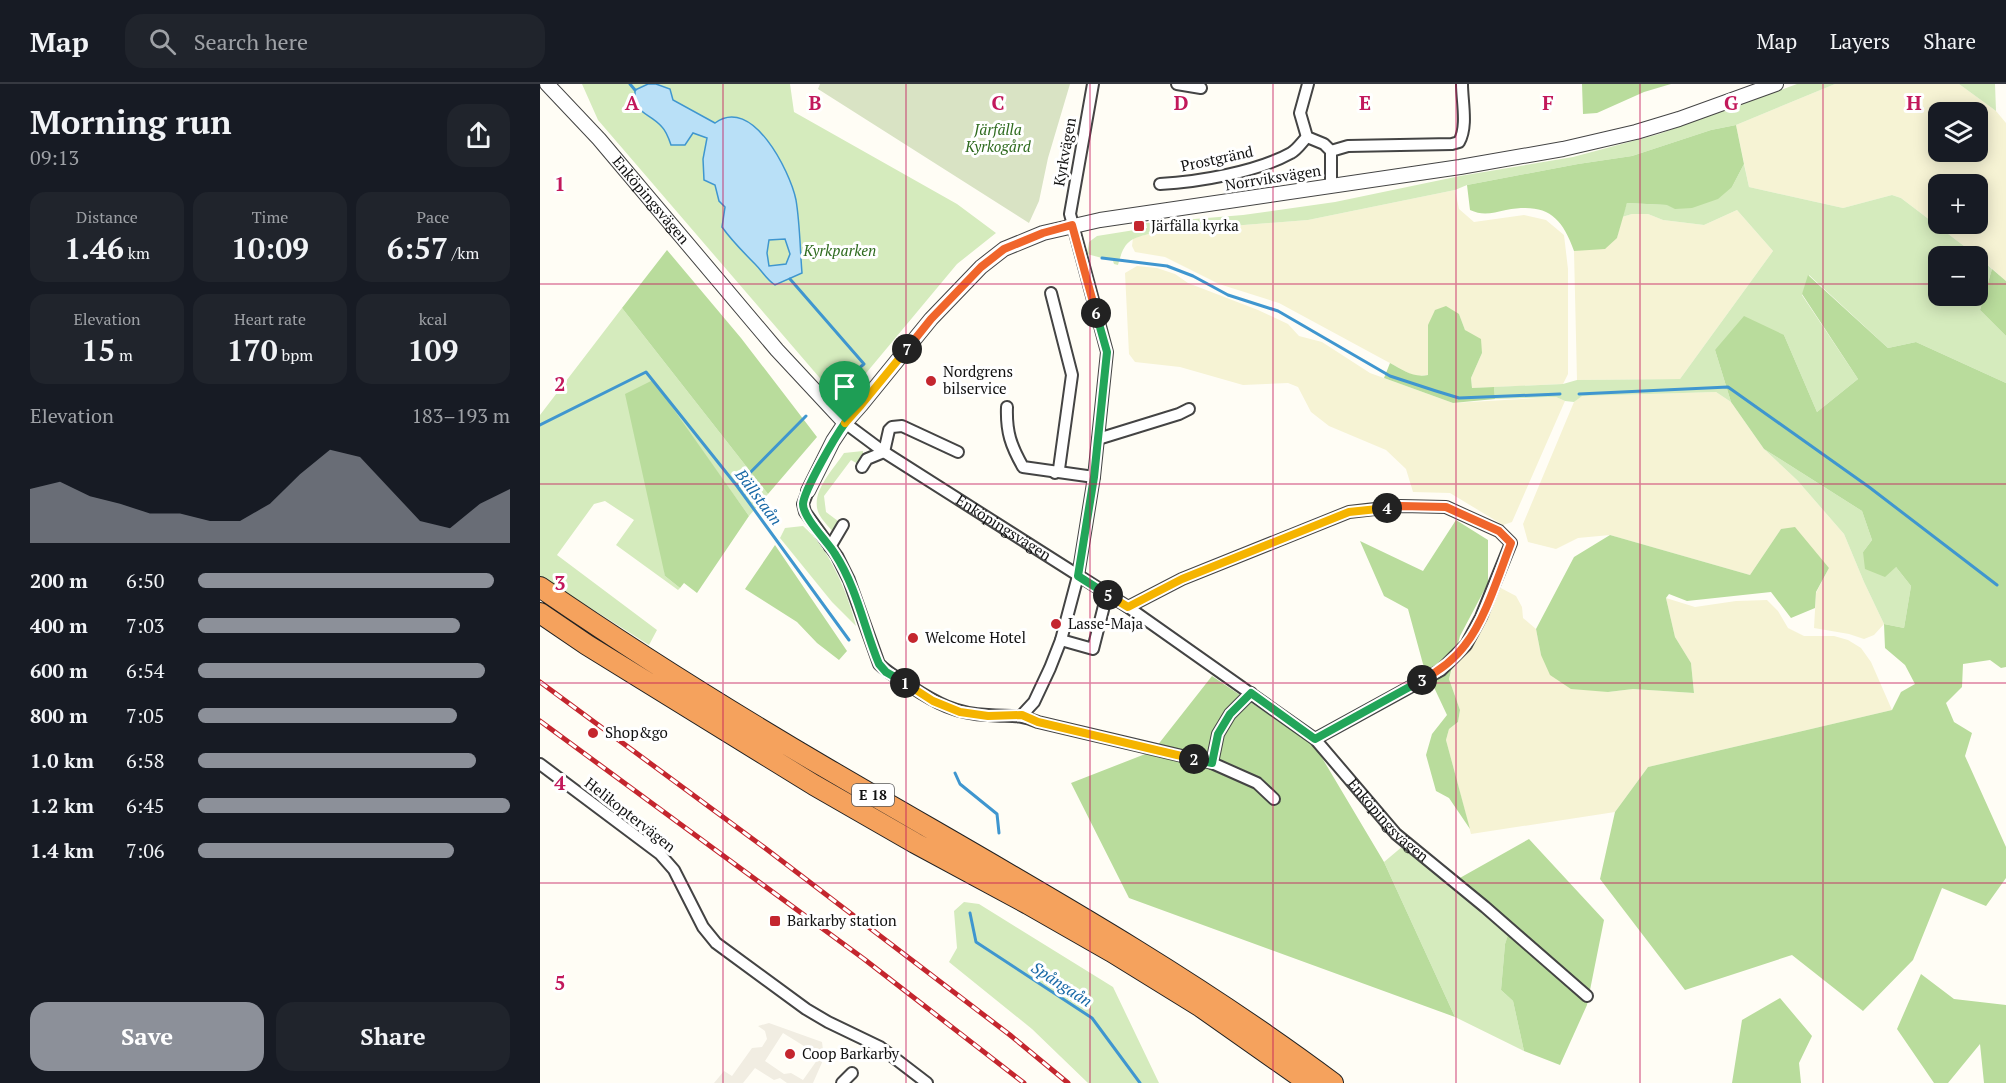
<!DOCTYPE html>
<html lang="en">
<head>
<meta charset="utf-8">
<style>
  body { margin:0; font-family:"PT Serif",serif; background:#20242c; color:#f1f3f6; height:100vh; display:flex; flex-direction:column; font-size:22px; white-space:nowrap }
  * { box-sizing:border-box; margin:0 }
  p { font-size:20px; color:#9ea1a6 }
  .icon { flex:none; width:33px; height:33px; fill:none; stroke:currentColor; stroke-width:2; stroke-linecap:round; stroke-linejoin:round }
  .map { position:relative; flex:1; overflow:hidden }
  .drawer { display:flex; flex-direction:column; background:#171b24; width:540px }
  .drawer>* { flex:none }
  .controls { position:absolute; left:1388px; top:18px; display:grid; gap:12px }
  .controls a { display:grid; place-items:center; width:60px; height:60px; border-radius:12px; background:#171b24; box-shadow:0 3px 15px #0003; font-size:30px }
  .pin { position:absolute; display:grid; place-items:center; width:51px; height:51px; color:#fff; margin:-62px -26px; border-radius:50% 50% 50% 0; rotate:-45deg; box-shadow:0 0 6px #0007 }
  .pin .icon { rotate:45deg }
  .km { position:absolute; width:30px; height:30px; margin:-15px; border-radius:50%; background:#222; color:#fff; font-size:16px; line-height:30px; text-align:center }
  .round { display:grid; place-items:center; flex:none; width:63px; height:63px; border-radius:18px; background:#20242c }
  .summary { display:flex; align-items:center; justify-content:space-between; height:102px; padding:0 30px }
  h1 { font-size:33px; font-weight:700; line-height:45px }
  .metrics { display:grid; grid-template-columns:repeat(3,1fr); gap:9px; height:102px; padding:6px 30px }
  .metrics div { display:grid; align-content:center; border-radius:15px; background:#20242c; text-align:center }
  .metrics b { font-size:30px; font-weight:700 }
  .metrics small { font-size:16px; font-weight:400 }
  .metrics p { font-size:16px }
  .chart { height:168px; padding:12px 30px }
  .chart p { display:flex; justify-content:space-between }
  .chart svg { width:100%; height:108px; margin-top:6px; fill:#8c9099; opacity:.7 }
  .primary-button { display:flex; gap:12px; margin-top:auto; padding:12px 30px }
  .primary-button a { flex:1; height:69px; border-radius:18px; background:#8c9099; color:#fff; font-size:24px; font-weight:700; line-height:69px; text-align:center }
  .primary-button a+a { background:#20242c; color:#f1f3f6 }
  ul { padding:0 30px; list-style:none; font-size:20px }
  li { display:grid; grid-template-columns:96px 72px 1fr; align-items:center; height:45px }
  li i { height:15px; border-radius:8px; background:#8c9099 }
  header { display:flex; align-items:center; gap:36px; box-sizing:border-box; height:84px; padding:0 30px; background:#171b24; border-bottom:2px solid #363941 }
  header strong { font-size:28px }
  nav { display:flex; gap:33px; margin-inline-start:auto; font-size:21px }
  .search { width:420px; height:54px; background:#20242c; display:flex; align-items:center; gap:15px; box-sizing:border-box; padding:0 21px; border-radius:18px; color:#9ea1a6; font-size:22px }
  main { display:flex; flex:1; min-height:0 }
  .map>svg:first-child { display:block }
</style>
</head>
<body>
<header>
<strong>Map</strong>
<div class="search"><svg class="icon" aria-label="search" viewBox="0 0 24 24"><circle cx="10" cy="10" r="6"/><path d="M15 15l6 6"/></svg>Search here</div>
<nav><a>Map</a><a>Layers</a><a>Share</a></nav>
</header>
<main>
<section class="drawer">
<div class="summary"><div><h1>Morning run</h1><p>09:13</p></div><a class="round"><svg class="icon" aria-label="share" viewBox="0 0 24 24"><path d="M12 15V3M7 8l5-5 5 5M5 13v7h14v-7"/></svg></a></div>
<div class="metrics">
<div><p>Distance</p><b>1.46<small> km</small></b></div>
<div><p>Time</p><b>10:09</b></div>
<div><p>Pace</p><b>6:57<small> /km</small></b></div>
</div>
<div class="metrics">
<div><p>Elevation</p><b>15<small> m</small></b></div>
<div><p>Heart rate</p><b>170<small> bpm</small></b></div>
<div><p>kcal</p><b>109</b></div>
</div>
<div class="chart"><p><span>Elevation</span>183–193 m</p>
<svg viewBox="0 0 160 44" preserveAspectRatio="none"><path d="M0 44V22L10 19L20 25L30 28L40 32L50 32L60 35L70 35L80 28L90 16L100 6L110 9L120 22L130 35L140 38L150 28L160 22V44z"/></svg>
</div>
<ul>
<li><b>200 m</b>6:50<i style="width:95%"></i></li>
<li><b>400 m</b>7:03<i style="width:84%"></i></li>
<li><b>600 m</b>6:54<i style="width:92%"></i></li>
<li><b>800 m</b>7:05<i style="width:83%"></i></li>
<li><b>1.0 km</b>6:58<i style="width:89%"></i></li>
<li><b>1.2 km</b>6:45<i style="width:100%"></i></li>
<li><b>1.4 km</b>7:06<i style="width:82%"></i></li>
</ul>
<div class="primary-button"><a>Save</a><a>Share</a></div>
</section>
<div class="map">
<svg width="1466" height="999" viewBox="0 0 1466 999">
  <rect width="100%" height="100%" fill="#fffdf5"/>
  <path fill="#f6f3d4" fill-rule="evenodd" d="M1295,0H1419L1456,27L1466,39V197L1441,175L1361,114L1352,111L1303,124L1209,103L1196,41ZM1398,28H1437V68H1398ZM1398,100H1437V140H1398Z
    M915,106L919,125L934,138L984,131L1006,136L1024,151L1028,185V290L1023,300L932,304L931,294L942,269L925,246L919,230L888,241V291L879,292L872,291L739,219L679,200L625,173L595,168L592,162L593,154L616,148L768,136Z
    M1197,126L1233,167L1140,295L1037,296L1034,167L1077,154L1082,133L1092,130H1108L1123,136L1164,141Z
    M597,182L617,184L635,190L648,199L718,226L748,240L759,252L782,258L830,289L913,319L1016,313L1025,317L972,438L963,441L910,409L873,408L866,385L846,366L789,342L771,328L758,303L748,299L703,301L640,283L595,278L589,270L585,189Z
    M1176,308L1191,318L1224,365L1257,396L1304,450L1324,498L1344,540L1334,551L1324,555L1309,550L1274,544L1276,509L1289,484L1241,445L1210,491L1070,451L1038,454L1016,465L988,458L983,440L1034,318L1041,312Z
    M957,502L976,512L982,523L983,534L996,545L1001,571L1068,608L1093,605L1154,609L1151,579L1135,553L1126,514L1155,523L1196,517L1227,516L1238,527L1248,544L1264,552H1294L1308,556L1321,564L1331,578L1352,626L1108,683L1075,728L931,750L906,656L909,645L918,638L920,626L909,595L914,579Z"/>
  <path fill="#d5ebbd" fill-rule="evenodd" d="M42,0H250L254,28L417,120L456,149L417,180L317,300L307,307H291L58,36Z
    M1257,0H1295L1196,41L1171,46L1092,72L1038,80L927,101L915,106L768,136L616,148C591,155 585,154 578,181L574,180L573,177L547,170L549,158L557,152L607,144L606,139L703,131L795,118L920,92L1033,73L1119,50Z
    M1419,0H1455L1456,27Z
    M1204,80L1209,103L1303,124L1352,111L1361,114L1441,175L1452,185L1440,226L1466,252V299L1376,258L1348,264L1269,191L1262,211L1318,295L1277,328L1244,251L1175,266L1191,318L1176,308L1042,312L1034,318L1025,317L1016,313L955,315L954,303L1023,300L1037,296L1140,295L1233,167L1197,126L1164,141L1123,136L1108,130H1092L1082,133L1087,119L1127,121L1192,103ZM1398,172H1437V212H1398Z
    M82,224L228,410L209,432L112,297L125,492L140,504L138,506L76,461L94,436L65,417L54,420L17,471L117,546L109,561L0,492V331Z
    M1224,365L1322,427L1332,456L1323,468L1356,483L1371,502L1364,544L1344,540L1324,498L1304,450L1257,396Z
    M323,367V375L318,380L311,376L284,412L286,428L298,437L297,446L294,449C289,443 282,436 279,430C269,409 294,385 304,369Z
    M263,442C289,464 308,509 316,542L292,518L240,454L245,444Z
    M863,762L969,849L965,860L961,906L973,917L984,967L915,933L844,778Z
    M424,818L439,820L573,903L619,999H548L492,945L409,878L417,864L414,827Z"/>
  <path fill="#b9dc9c" d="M1042,0H1131L1104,8L1057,29L1043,30Z
    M1196,41L1204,80L1192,103L1178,115L1152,124L1135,125L1127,121L1087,119L1077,154L1065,165L1034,167C1021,131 1006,119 966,126C952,129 943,132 930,126L927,101L1038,80L1092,72L1171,46Z
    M127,166L201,254L277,353L228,410L82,224Z
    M1452,185L1466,197V252L1440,226Z
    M1268,191L1348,264L1376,258L1466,299V583L1461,584L1450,576L1423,580L1422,603L1406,619L1414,638L1432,649L1425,672L1466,763V794L1446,822L1402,804L1373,876L1323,927L1252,871L1145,906L1060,795L1075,728L1108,683L1352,626L1361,608L1375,600L1365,581L1345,564L1344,540L1364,544L1371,502L1356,483L1345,493L1325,485L1323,468L1332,456L1322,427L1224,365L1191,318L1175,266L1204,232L1244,251L1277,328L1318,295L1262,210Z
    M906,222L919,230L925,246L941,255L942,269L931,294L932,304L954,303L955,315L913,319L844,294L850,279C863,286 873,294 888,291V241L895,226Z
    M113,296L209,432L157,509L144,499L140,504L125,492L85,310Z
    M916,436L948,456V499L920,552L909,595L920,626L918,638L909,645L906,656L930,745L909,714L896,707L886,671L892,650L907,631L883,580L868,525L844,512L820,457L883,487Z
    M1255,443L1289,484L1276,508L1275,524L1251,534L1231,508L1147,517L1129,510L1126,514L1135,553L1151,579L1154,609L1093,605L1068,608L1031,605L1010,591L1001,571L996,545L1034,473L1070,451L1210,491L1241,445Z
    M235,461L307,567L299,576L277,559L257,538L205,505Z
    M672,592L775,662L844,778L915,933L589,814L531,699L613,667Z
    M989,755L1064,836L1047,921L1020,981L984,967L973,917L961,906L965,860L972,839L918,795Z
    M1381,890L1414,915L1466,921V999H1444L1440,960L1408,999H1394L1357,945Z
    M1240,914L1272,952L1259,979L1261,999H1192L1202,936Z"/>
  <path fill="#d9e3c4" d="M280,0H530L508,74L499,117L489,139L278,5Z"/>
  <path fill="#f1ede2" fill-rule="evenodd" d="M229,939L282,958L284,974L273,999H247L240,994L234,996L215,984L203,999H174L184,987L192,992L212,964L222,963L227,955L225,947L218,942ZM243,949L280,972L263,996L251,989L244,990L225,977Z"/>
  <path fill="#b9e0f7" stroke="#3f96cf" stroke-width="1.5" fill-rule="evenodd" d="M108,0H116L130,5L133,16L175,39C212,11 250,87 256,116C260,140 260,165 262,189L235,201C226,195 223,188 215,180C203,168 192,157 182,143L185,123L179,117L175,101L164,96L163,75L167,54L153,49L145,61H131C129,55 126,47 122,43C108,27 94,32 95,6ZM245,155L250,170L246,180L229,182L227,169L229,156Z"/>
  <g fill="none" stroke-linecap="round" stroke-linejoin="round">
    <path stroke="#3f96cf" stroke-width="3" d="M90,0L95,6
      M562,174L627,182L653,192L688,211L738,227L850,292L896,307L919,314L1020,310
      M250,195L324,280L288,310
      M1039,310L1188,303L1329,403L1457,501
      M0,341L106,288L197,402L309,556
      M197,402L266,332
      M415,689L420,700L457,730L459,749
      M430,829L436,858L552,934L600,999"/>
    <defs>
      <g id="minor">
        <path d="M637,0L661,4"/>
        <path d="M768,0L760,29L767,53L784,60L791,67"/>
        <path d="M620,100C658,98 717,88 751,69C757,66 762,58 767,53"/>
        <path d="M791,102V67L808,62L912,60L919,58C928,42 922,18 922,0"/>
        <path d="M511,209L532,291L519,385L515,389"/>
        <path d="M467,323C466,348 471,362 483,383L554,393"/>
        <path id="s1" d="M305,339L344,368L588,523L775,655L856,750L945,823L1047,912"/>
        <path d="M558,355L639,330L649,325"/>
        <path d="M344,368L349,346L352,343L362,342L418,368"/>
        <path d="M322,383L327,375L344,368"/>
        <path d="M268,407L263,420L265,428L297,472L309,496L339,580C348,589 359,595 370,602C396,619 416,630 448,631C469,633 477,629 498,638L672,679L678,650L690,630L711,609"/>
        <path d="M290,463L303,441"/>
        <path d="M588,523L642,495L809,428L861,422L906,423L959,447L971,459L941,533L926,561L901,586L775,655"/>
        <path d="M521,556L553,565L567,510"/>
        <path d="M482,631L494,618L510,584L521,556L538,492L554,393L567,268L530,130L553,0"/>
        <path d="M672,679L717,699L734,715"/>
        <path d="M0,680L120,770L134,786L163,843L176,859L266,925L288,938L340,963L387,999"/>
        <path d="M302,999L312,989"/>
      </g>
      <g id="tertiary">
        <path id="s2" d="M7,0L59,55L237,266L305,339"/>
        <path d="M268,407L293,357L305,339L321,321L391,235L441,183L464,165L503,149L560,136L920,83L1023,65L1096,48L1139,35L1236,0"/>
      </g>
      <path id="motorway" d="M0,503C93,567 189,627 286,684C458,785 633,879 793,999
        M0,529L47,561L274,701L375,759L488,820L572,868L661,923L769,999"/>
    </defs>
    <use href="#minor" stroke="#444" stroke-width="14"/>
    <use href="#tertiary" stroke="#444" stroke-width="16"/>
    <use href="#motorway" stroke="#222" stroke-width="22"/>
    <use href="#minor" stroke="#fff" stroke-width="10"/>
    <use href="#tertiary" stroke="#fff" stroke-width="14"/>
    <use href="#motorway" stroke="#f5a25d" stroke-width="20"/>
    <defs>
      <path id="rail" d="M0,598L225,764L470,951L528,999
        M0,637L324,875L484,999"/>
    </defs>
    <use href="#rail" stroke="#c4262e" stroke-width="5"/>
    <use href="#rail" stroke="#fff" stroke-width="3" stroke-dasharray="9" stroke-linecap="butt"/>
  </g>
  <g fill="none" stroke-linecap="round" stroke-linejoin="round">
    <defs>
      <path id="split-1" d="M305,339C295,353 264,406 263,420C263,434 288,458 295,470C317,504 324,544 339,580L346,588L365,599"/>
      <path id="split-2" d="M365,599L393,617L420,628L448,632L482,631L498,638L654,675"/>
      <path id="split-3" d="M654,675L672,679L678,650L690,630L711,609L775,655L882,596"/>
      <path id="split-4" d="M847,424L861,422L906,423L959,447L971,459C959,490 945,536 925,561C914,576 899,587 882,596"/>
      <path id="split-5" d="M568,511L588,523L642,495L809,428L847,424"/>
      <path id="split-6" d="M556,229L567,268L554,393L538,492L568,511"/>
      <path id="split-7" d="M367,265L391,235L441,183L464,165L503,149L532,141L556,229"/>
      <path id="split-8" d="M305,339L321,321L367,265"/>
    </defs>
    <use href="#split-1" stroke="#fff" stroke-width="12"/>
    <use href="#split-2" stroke="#fff" stroke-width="12"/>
    <use href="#split-3" stroke="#fff" stroke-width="12"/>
    <use href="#split-4" stroke="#fff" stroke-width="12"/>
    <use href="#split-5" stroke="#fff" stroke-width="12"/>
    <use href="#split-6" stroke="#fff" stroke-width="12"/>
    <use href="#split-7" stroke="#fff" stroke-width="12"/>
    <use href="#split-8" stroke="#fff" stroke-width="12"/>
    <use href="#split-1" stroke="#22a559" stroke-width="8"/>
    <use href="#split-2" stroke="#f5b400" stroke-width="8"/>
    <use href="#split-3" stroke="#22a559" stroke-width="8"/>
    <use href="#split-4" stroke="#f0652b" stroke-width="8"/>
    <use href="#split-5" stroke="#f5b400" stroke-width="8"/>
    <use href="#split-6" stroke="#22a559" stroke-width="8"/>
    <use href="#split-7" stroke="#f0652b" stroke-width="8"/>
    <use href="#split-8" stroke="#f5b400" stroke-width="8"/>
  </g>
  <path fill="none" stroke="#c2185b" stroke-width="1.5" stroke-opacity="0.55" d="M183,0V999M366,0V999M550,0V999M733,0V999M916,0V999M1100,0V999M1283,0V999M0,200H1398M1437,200H1466M0,400H1466M0,599H1466M0,799H1466"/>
  <g fill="#c4262e" stroke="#fff" stroke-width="2">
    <rect x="593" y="136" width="12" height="12" rx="3"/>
    <circle cx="391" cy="297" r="6"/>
    <circle cx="516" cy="540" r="6"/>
    <circle cx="373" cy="554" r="6"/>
    <circle cx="53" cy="649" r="6"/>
    <rect x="229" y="831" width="12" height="12" rx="3"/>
    <circle cx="250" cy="970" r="6"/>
  </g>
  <g text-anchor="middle" stroke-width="6" stroke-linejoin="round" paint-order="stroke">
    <rect fill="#fff" stroke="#585858" stroke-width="1.5" x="312" y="700" width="42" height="22" rx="4.5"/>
    <g font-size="14" font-weight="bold" fill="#111">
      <text x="333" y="716">E 18</text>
    </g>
    <g font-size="15" font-style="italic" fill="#2f6b1f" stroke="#fff">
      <text x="458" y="51">Järfälla<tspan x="458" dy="17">Kyrkogård</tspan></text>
      <text x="300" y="172">Kyrkparken</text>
    </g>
    <g font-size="15" fill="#111" stroke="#fff">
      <text transform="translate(525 68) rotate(-80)" y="5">Kyrkvägen</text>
      <text transform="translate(677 75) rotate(-12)" y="5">Prostgränd</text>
      <text transform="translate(733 94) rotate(-9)" y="5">Norrviksvägen</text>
      <text dy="5" stroke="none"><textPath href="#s2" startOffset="156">Enköpingsvägen</textPath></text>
      <text dy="5" stroke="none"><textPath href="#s1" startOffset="190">Enköpingsvägen</textPath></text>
      <text transform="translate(90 731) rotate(38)" y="5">Helikoptervägen</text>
      <text dy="5" stroke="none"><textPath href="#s1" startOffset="676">Enköpingsvägen</textPath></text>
    </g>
    <g font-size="15" fill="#111" stroke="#fff" text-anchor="start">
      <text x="611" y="147">Järfälla kyrka</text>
      <text x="403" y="293">Nordgrens<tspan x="403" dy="17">bilservice</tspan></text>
      <text x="528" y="545">Lasse-Maja</text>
      <text x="385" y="559">Welcome Hotel</text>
      <text x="65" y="654">Shop&amp;go</text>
      <text x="247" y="842">Barkarby station</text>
      <text x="262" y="975">Coop Barkarby</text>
    </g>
    <g font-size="16" font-style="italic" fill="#1768a6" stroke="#fff">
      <text transform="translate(219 413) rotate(53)" y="6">Bällstaån</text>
      <text transform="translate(522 900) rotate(33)" y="6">Spångaån</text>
    </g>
  </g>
  <g font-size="20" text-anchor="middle" font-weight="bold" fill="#c2185b" stroke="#fff" stroke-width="6" stroke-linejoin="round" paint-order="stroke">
    <text x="92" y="26">A</text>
    <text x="275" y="26">B</text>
    <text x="458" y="26">C</text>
    <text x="641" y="26">D</text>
    <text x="825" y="26">E</text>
    <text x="1008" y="26">F</text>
    <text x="1191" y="26">G</text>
    <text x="1374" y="26">H</text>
    <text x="20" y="107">1</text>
    <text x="20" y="307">2</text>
    <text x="20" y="506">3</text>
    <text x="20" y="706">4</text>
    <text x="20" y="906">5</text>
  </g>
</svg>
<div class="controls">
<a><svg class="icon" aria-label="layers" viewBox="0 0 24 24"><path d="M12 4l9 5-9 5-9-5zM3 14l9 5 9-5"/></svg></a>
<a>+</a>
<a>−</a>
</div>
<div class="pin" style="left:305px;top:339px;background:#1e9e55"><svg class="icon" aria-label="arrive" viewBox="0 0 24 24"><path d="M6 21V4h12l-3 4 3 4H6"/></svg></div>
<b class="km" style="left:365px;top:599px">1</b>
<b class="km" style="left:654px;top:675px">2</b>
<b class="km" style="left:882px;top:596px">3</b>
<b class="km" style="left:847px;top:424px">4</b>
<b class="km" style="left:568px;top:511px">5</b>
<b class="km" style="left:556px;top:229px">6</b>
<b class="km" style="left:367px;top:265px">7</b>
</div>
</main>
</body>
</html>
